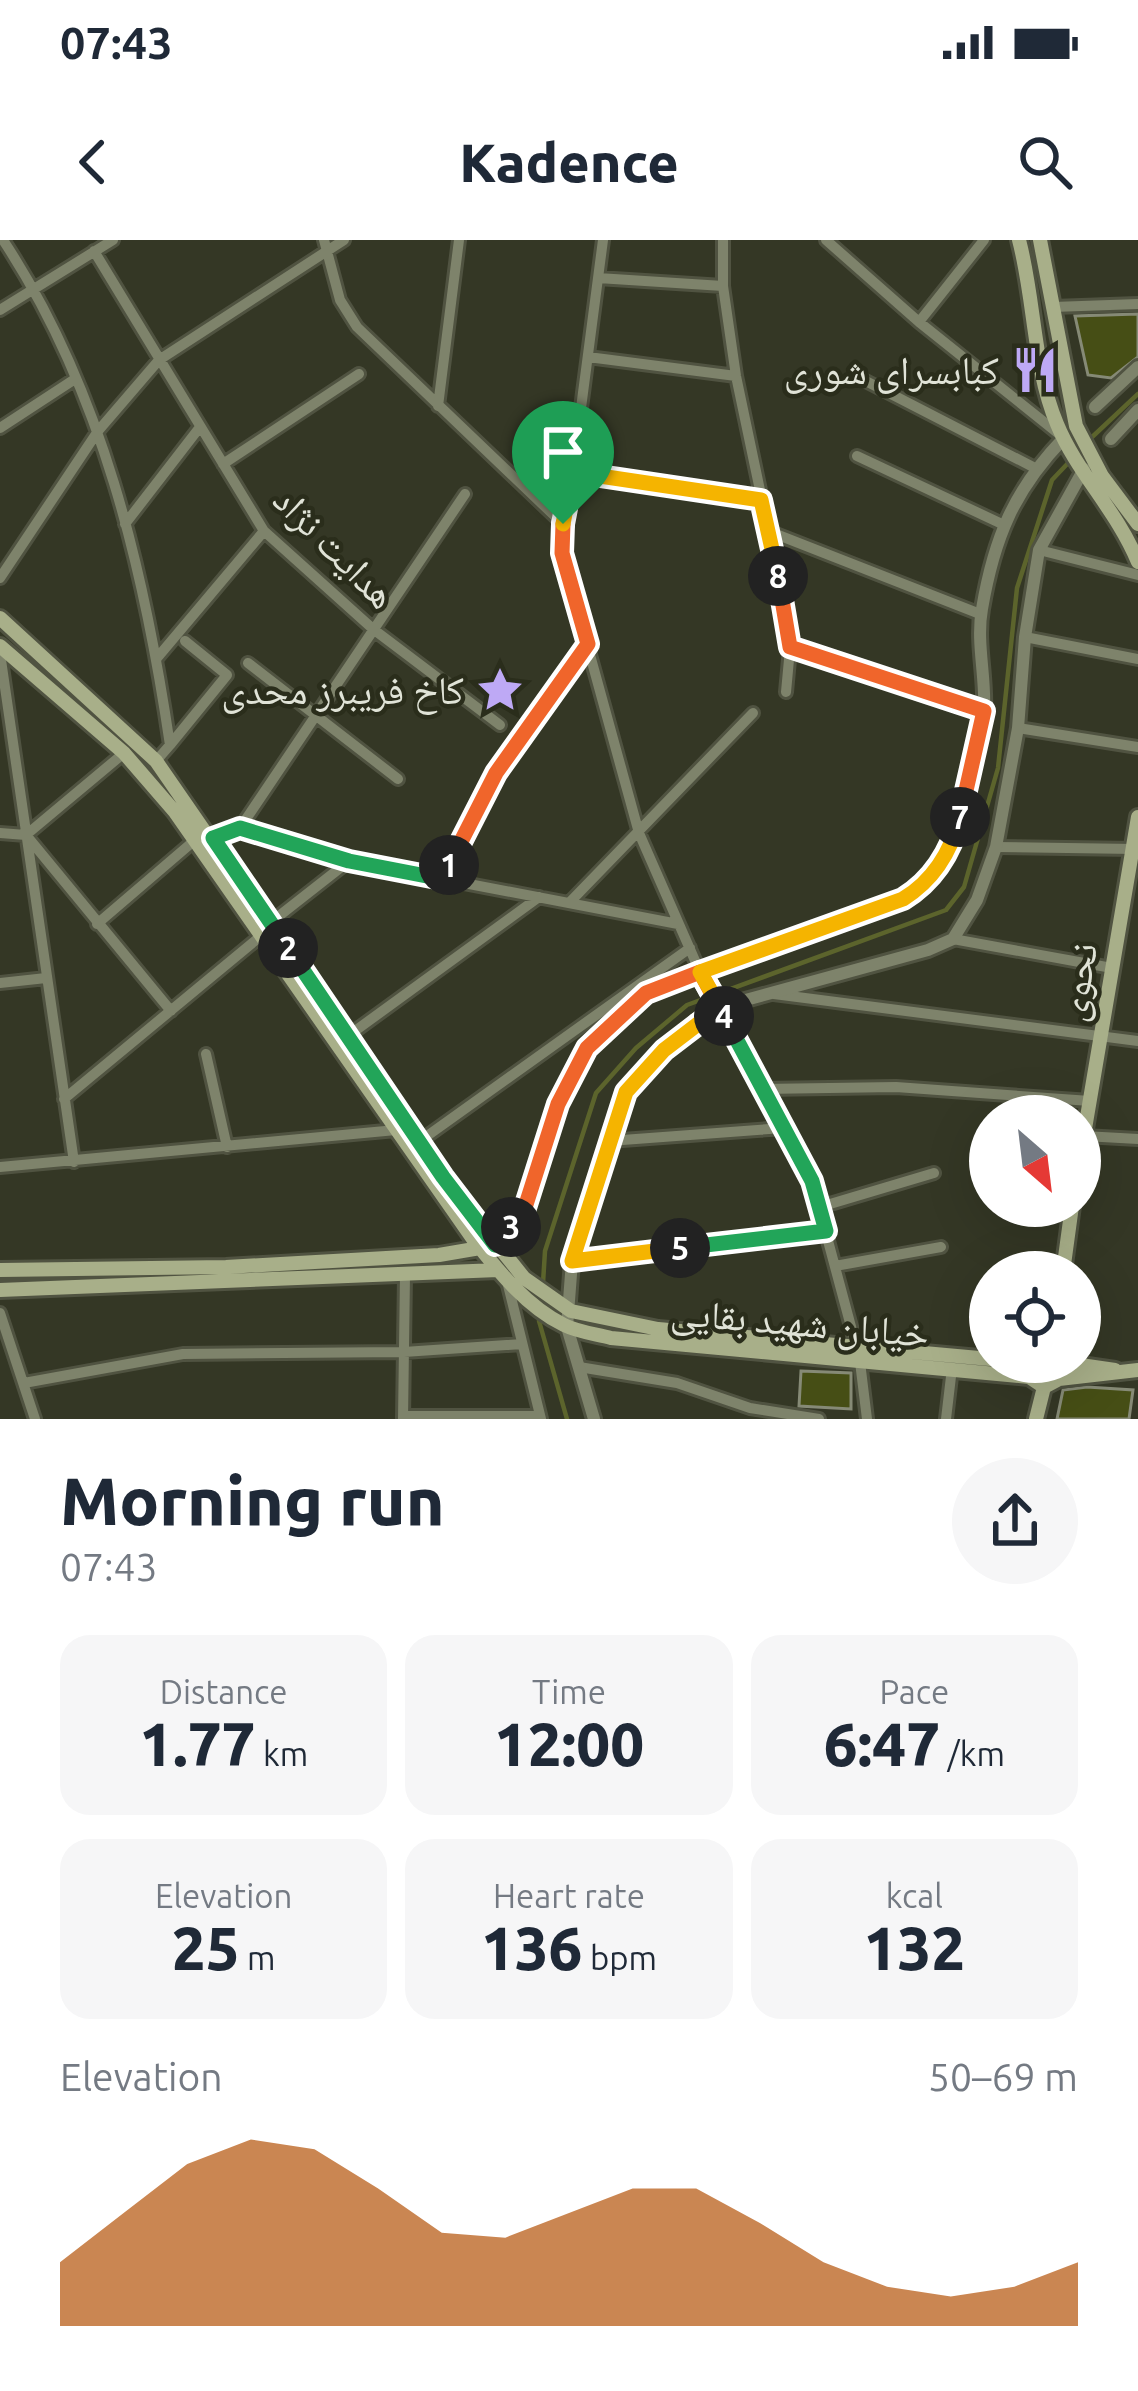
<!DOCTYPE html>
<html lang="en">
<head>
<meta charset="utf-8">
<style>
  body { margin:0; font-family:Ubuntu,"Noto Naskh Arabic",sans-serif; background:#f6f6f7; color:#1f2937; height:100vh; display:flex; flex-direction:column; font-size:45px; white-space:nowrap }
  * { box-sizing:border-box; margin:0 }
  p { font-size:39px; color:#747a83 }
  .icon { flex:none; width:66px; height:66px; fill:none; stroke:currentColor; stroke-width:2; stroke-linecap:round; stroke-linejoin:round }
  .map { position:relative; height:1179px; overflow:hidden }
  .drawer { display:flex; flex-direction:column; background:#fff; flex:1 }
  .drawer>* { flex:none }
  .needle { width:78px; rotate:152deg }
  .controls { position:absolute; left:969px; top:855px; display:grid; gap:24px }
  .controls a { display:grid; place-items:center; width:132px; height:132px; border-radius:50%; background:#fff; box-shadow:0 12px 48px #0002; font-size:60px }
  .pin { position:absolute; display:grid; place-items:center; width:102px; height:102px; color:#fff; margin:-123px -51px; border-radius:50% 50% 50% 0; rotate:-45deg; box-shadow:0 0 12px #0007 }
  .pin .icon { rotate:45deg }
  .km { position:absolute; width:60px; height:60px; margin:-30px; border-radius:50%; background:#222; color:#fff; font-size:33px; line-height:60px; text-align:center }
  .round { display:grid; place-items:center; flex:none; width:126px; height:126px; border-radius:63px; background:#f6f6f7 }
  .headline { display:flex; align-items:center; justify-content:space-between; height:204px; padding:0 60px }
  h1 { font-size:66px; font-weight:800; line-height:90px }
  .figures { display:grid; grid-template-columns:repeat(3,1fr); gap:18px; height:204px; padding:12px 60px }
  .figures div { display:grid; align-content:center; border-radius:30px; background:#f6f6f7; text-align:center }
  .figures b { font-size:60px; font-weight:800 }
  .figures small { font-size:33px; font-weight:400 }
  .figures p { font-size:33px }
  .chart { height:336px; padding:24px 60px }
  .chart p { display:flex; justify-content:space-between }
  .chart svg { width:100%; height:216px; margin-top:12px; fill:#b45309; opacity:.7 }
  .status { display:flex; justify-content:space-between; align-items:center; height:84px; padding:0 60px; background:#fff; direction:ltr }
  .status svg { height:33px; fill:currentColor }
  header { display:flex; justify-content:space-between; align-items:center; height:156px; padding:0 60px; background:#fff; font-size:54px; font-weight:800 }
  .map>svg:first-child { display:block }
</style>
</head>
<body>
<div class="status"><b>07:43</b><svg viewBox="0 0 49 12"><path d="M0 12V9h3v3zM5 12V6h3v6zM10 12V3h3v9zM15 12V0h3v12zM26 1h20v11H26zM47 4h2v5h-2z"/></svg></div>
<header><svg class="icon" aria-label="back" viewBox="0 0 24 24"><path d="M15 5l-7 7 7 7"/></svg>Kadence<svg class="icon" aria-label="search" viewBox="0 0 24 24"><circle cx="10" cy="10" r="6"/><path d="M15 15l6 6"/></svg></header>
<div class="map">
<svg width="1138" height="1179" viewBox="0 0 1138 1179">
  <rect width="100%" height="100%" fill="#343725"/>
  <g fill="none" stroke-linecap="round" stroke-linejoin="round">
    <path stroke="#5c642c" stroke-width="4.5" d="M1090,199L1138,154
      M543,1043L545,1011L596,853L636,808L687,765L946,670L964,647L998,528L1017,348L1052,240L1070,221
      M542,1055L539,1081L567,1179"/>
  </g>
  <path fill="#464e15" stroke="#868a76" stroke-width="3" d="M1138,74V117L1111,138L1088,135L1075,76Z
    M801,1131L851,1133V1169L799,1166Z
    M1087,1147L1133,1150L1129,1179H1057L1063,1150Z"/>
  <g fill="none" stroke-linecap="round" stroke-linejoin="round">
    <defs>
      <path id="minor" d="M3,0C102,150 144,329 170,505L156,521
        M324,0L340,60L357,87L563,284
        M603,0L562,313L639,593L700,732L812,941L857,1109
        M723,0V46L736,136L791,398L786,452
        M826,0L919,82L1059,194
        M94,11L264,291L373,389L500,485
        M598,38L723,46
        M1053,67L1138,64
        M0,70L113,0
        M919,82L984,0
        M588,117L736,136
        M856,136L1035,228
        M438,166L459,0
        M0,188L75,139
        M857,216L1002,284
        M223,224L359,134
        M573,232L761,261
        M125,284L200,187
        M768,291L980,374
        M1039,310L1138,335
        M0,338L98,191L159,120L344,0
        M1025,397L1138,419
        M790,407L984,471
        M0,413L74,922
        M157,418L264,291
        M248,423L398,539
        M1018,488L1138,507
        M170,505L227,435L185,401
        M240,588L465,254
        M0,593L26,595L171,771
        M26,595L124,513
        M213,598L240,588L349,621L678,684
        M996,607L1135,609
        M442,639L496,533L588,404
        M569,663L753,473
        M270,683L349,621
        M97,684L195,600
        M953,699L1112,728
        M0,743L46,738
        M774,754L1138,801
        M348,796L539,657
        M206,814L227,907
        M761,849L896,847L1090,861
        M64,859L262,695
        M1084,896L1138,899
        M420,901L690,708
        M609,901L783,888
        M0,927L396,890
        M820,967L934,933
        M572,1021L826,991
        M835,1026L941,1007
        M507,1041L541,1179
        M0,1073L35,1179
        M860,1122L867,1179
        M579,1127L677,1143L750,1168L819,1179
        M24,1143L183,1114L404,1112L522,1104
        M403,1176H539
        M403,1179L405,1035
        M946,1179L952,1128"/>
      <path id="tertiary" d="M1095,167L1138,127
        M1111,199L1138,170
        M493,1005L523,974L558,864L587,808L646,753L903,659C951,630 961,576 972,525C976,507 982,488 984,470C986,437 976,402 982,369C994,298 1014,250 1064,198
        M594,1179L567,1087L572,1021L626,852L664,810L720,767L928,710L953,699L977,660L996,607L1018,488L1025,397L1039,310L1084,229"/>
      <path id="secondary" d="M1019,0C1035,60 1033,127 1057,184C1077,233 1116,269 1138,322
        M1040,0L1076,186L1102,236L1138,284
        M0,378L156,521L443,937L524,1038L571,1071L658,1089L990,1119
        M0,406L124,513L175,572L473,999C498,1031 527,1067 564,1085C578,1092 596,1094 611,1098L1029,1137
        M1080,918L1138,577
        M0,1030L226,1027L439,1015L480,1008
        M1063,1032L1072,966
        M0,1050L498,1030
        M1029,1122V1137L1044,1147L1059,1139L1060,1122L1115,1130
        M1059,1139L1138,1130
        M1036,1179L1044,1147"/>
    </defs>
    <use href="#minor" stroke="#505341" stroke-width="16"/>
    <use href="#tertiary" stroke="#505341" stroke-width="18"/>
    <use href="#secondary" stroke="#505341" stroke-width="20"/>
    <use href="#minor" stroke="#7e836b" stroke-width="10"/>
    <use href="#tertiary" stroke="#7e836b" stroke-width="12"/>
    <use href="#secondary" stroke="#a8af89" stroke-width="14"/>
  </g>
  <g fill="none" stroke-linecap="round" stroke-linejoin="round">
    <defs>
      <path id="split-1" d="M449,625L496,533L588,404L562,313L563,284"/>
      <path id="split-2" d="M288,708L213,598L240,588L349,621L442,639L449,625"/>
      <path id="split-3" d="M288,708L443,937L495,1005L511,987"/>
      <path id="split-4" d="M511,987L523,974L558,864L587,808L646,753L700,732L724,776"/>
      <path id="split-5" d="M680,1008L826,991L812,941L724,776"/>
      <path id="split-6" d="M680,1008L572,1021L626,852L664,810L698,784"/>
      <path id="split-7" d="M698,784L720,767L700,732L903,659C934,640 951,612 960,577"/>
      <path id="split-8" d="M778,336L790,407L984,471L960,577"/>
      <path id="split-9" d="M563,284L573,232L761,260L778,336"/>
    </defs>
    <use href="#split-1" stroke="#fff" stroke-width="24"/>
    <use href="#split-2" stroke="#fff" stroke-width="24"/>
    <use href="#split-3" stroke="#fff" stroke-width="24"/>
    <use href="#split-4" stroke="#fff" stroke-width="24"/>
    <use href="#split-5" stroke="#fff" stroke-width="24"/>
    <use href="#split-6" stroke="#fff" stroke-width="24"/>
    <use href="#split-7" stroke="#fff" stroke-width="24"/>
    <use href="#split-8" stroke="#fff" stroke-width="24"/>
    <use href="#split-9" stroke="#fff" stroke-width="24"/>
    <use href="#split-1" stroke="#f0652b" stroke-width="15"/>
    <use href="#split-2" stroke="#22a559" stroke-width="15"/>
    <use href="#split-3" stroke="#22a559" stroke-width="15"/>
    <use href="#split-4" stroke="#f0652b" stroke-width="15"/>
    <use href="#split-5" stroke="#22a559" stroke-width="15"/>
    <use href="#split-6" stroke="#f5b400" stroke-width="15"/>
    <use href="#split-7" stroke="#f5b400" stroke-width="15"/>
    <use href="#split-8" stroke="#f0652b" stroke-width="15"/>
    <use href="#split-9" stroke="#f5b400" stroke-width="15"/>
  </g>
  <defs>
    <symbol id="restaurant-bare" viewBox="-9 -9 18 18"><path d="M-5-6h1v4h1v-4h1v4h1v-4h1v5L-1.5 .5V6h-2V.5L-5-1ZM5-6V6H3V1.5H1.5Q1.5-4 5-6Z" fill="#bea9f5" stroke="#2a2d1b" stroke-width="2.5" paint-order="stroke"/></symbol>
    <symbol id="sight-bare" viewBox="-9 -9 18 18"><path d="M0-6L1.8-2.2L6-1.7L2.9 1.2L3.7 5.4L0 3.3L-3.7 5.4L-2.9 1.2L-6-1.7L-1.8-2.2Z" fill="#bea9f5" stroke="#2a2d1b" stroke-width="2.5" paint-order="stroke"/></symbol>
  </defs>
  <g fill-rule="evenodd">
    <use href="#restaurant-bare" x="1002" y="97" width="66" height="66"/>
    <use href="#sight-bare" x="467" y="417" width="66" height="66"/>
  </g>
  <g text-anchor="middle" stroke-width="9" stroke-linejoin="round" paint-order="stroke">
    <g font-size="39" fill="#e0e3d7" stroke="#2a2d1b" text-anchor="end">
      <text x="999" y="144">کبابسرای شوری</text>
      <text x="464" y="464">کاخ فریبرز محدی</text>
    </g>
    <g font-size="39" fill="#e0e3d7" stroke="#2a2d1b">
      <text transform="translate(335 307) rotate(45)" y="14">هدایت نژاد</text>
      <text transform="translate(1077 742) rotate(-80)" y="14">نحوی</text>
      <text transform="translate(800 1082) rotate(5)" y="14">خیابان شهید بقایی</text>
    </g>
  </g>
</svg>
<div class="controls">
<a><svg class="needle" viewBox="-14 -14 28 28"><path d="M0-13l5 13h-10z" fill="#e53935"/><path d="M0 13l5-13h-10z" fill="#747a83"/></svg></a>
<a><svg class="icon" aria-label="locate" viewBox="0 0 24 24"><circle cx="12" cy="12" r="6"/><path d="M12 2v4M12 18v4M2 12h4M18 12h4"/></svg></a>
</div>
<div class="pin" style="left:563px;top:284px;background:#1e9e55"><svg class="icon" aria-label="arrive" viewBox="0 0 24 24"><path d="M6 21V4h12l-3 4 3 4H6"/></svg></div>
<b class="km" style="left:449px;top:625px">1</b>
<b class="km" style="left:288px;top:708px">2</b>
<b class="km" style="left:511px;top:987px">3</b>
<b class="km" style="left:724px;top:776px">4</b>
<b class="km" style="left:680px;top:1008px">5</b>
<b class="km" style="left:960px;top:577px">7</b>
<b class="km" style="left:778px;top:336px">8</b>
</div>
<section class="drawer">
<div class="headline"><div><h1>Morning run</h1><p>07:43</p></div><a class="round"><svg class="icon" aria-label="share" viewBox="0 0 24 24"><path d="M12 15V3M7 8l5-5 5 5M5 13v7h14v-7"/></svg></a></div>
<div class="figures">
<div><p>Distance</p><b>1.77<small> km</small></b></div>
<div><p>Time</p><b>12:00</b></div>
<div><p>Pace</p><b>6:47<small> /km</small></b></div>
</div>
<div class="figures">
<div><p>Elevation</p><b>25<small> m</small></b></div>
<div><p>Heart rate</p><b>136<small> bpm</small></b></div>
<div><p>kcal</p><b>132</b></div>
</div>
<div class="chart"><p><span>Elevation</span>50–69 m</p>
<svg viewBox="0 0 160 44" preserveAspectRatio="none"><path d="M0 44V31L10 21L20 11L30 6L40 8L50 16L60 25L70 26L80 21L90 16L100 16L110 23L120 31L130 36L140 38L150 36L160 31V44z"/></svg>
</div>
</section>
</body>
</html>
